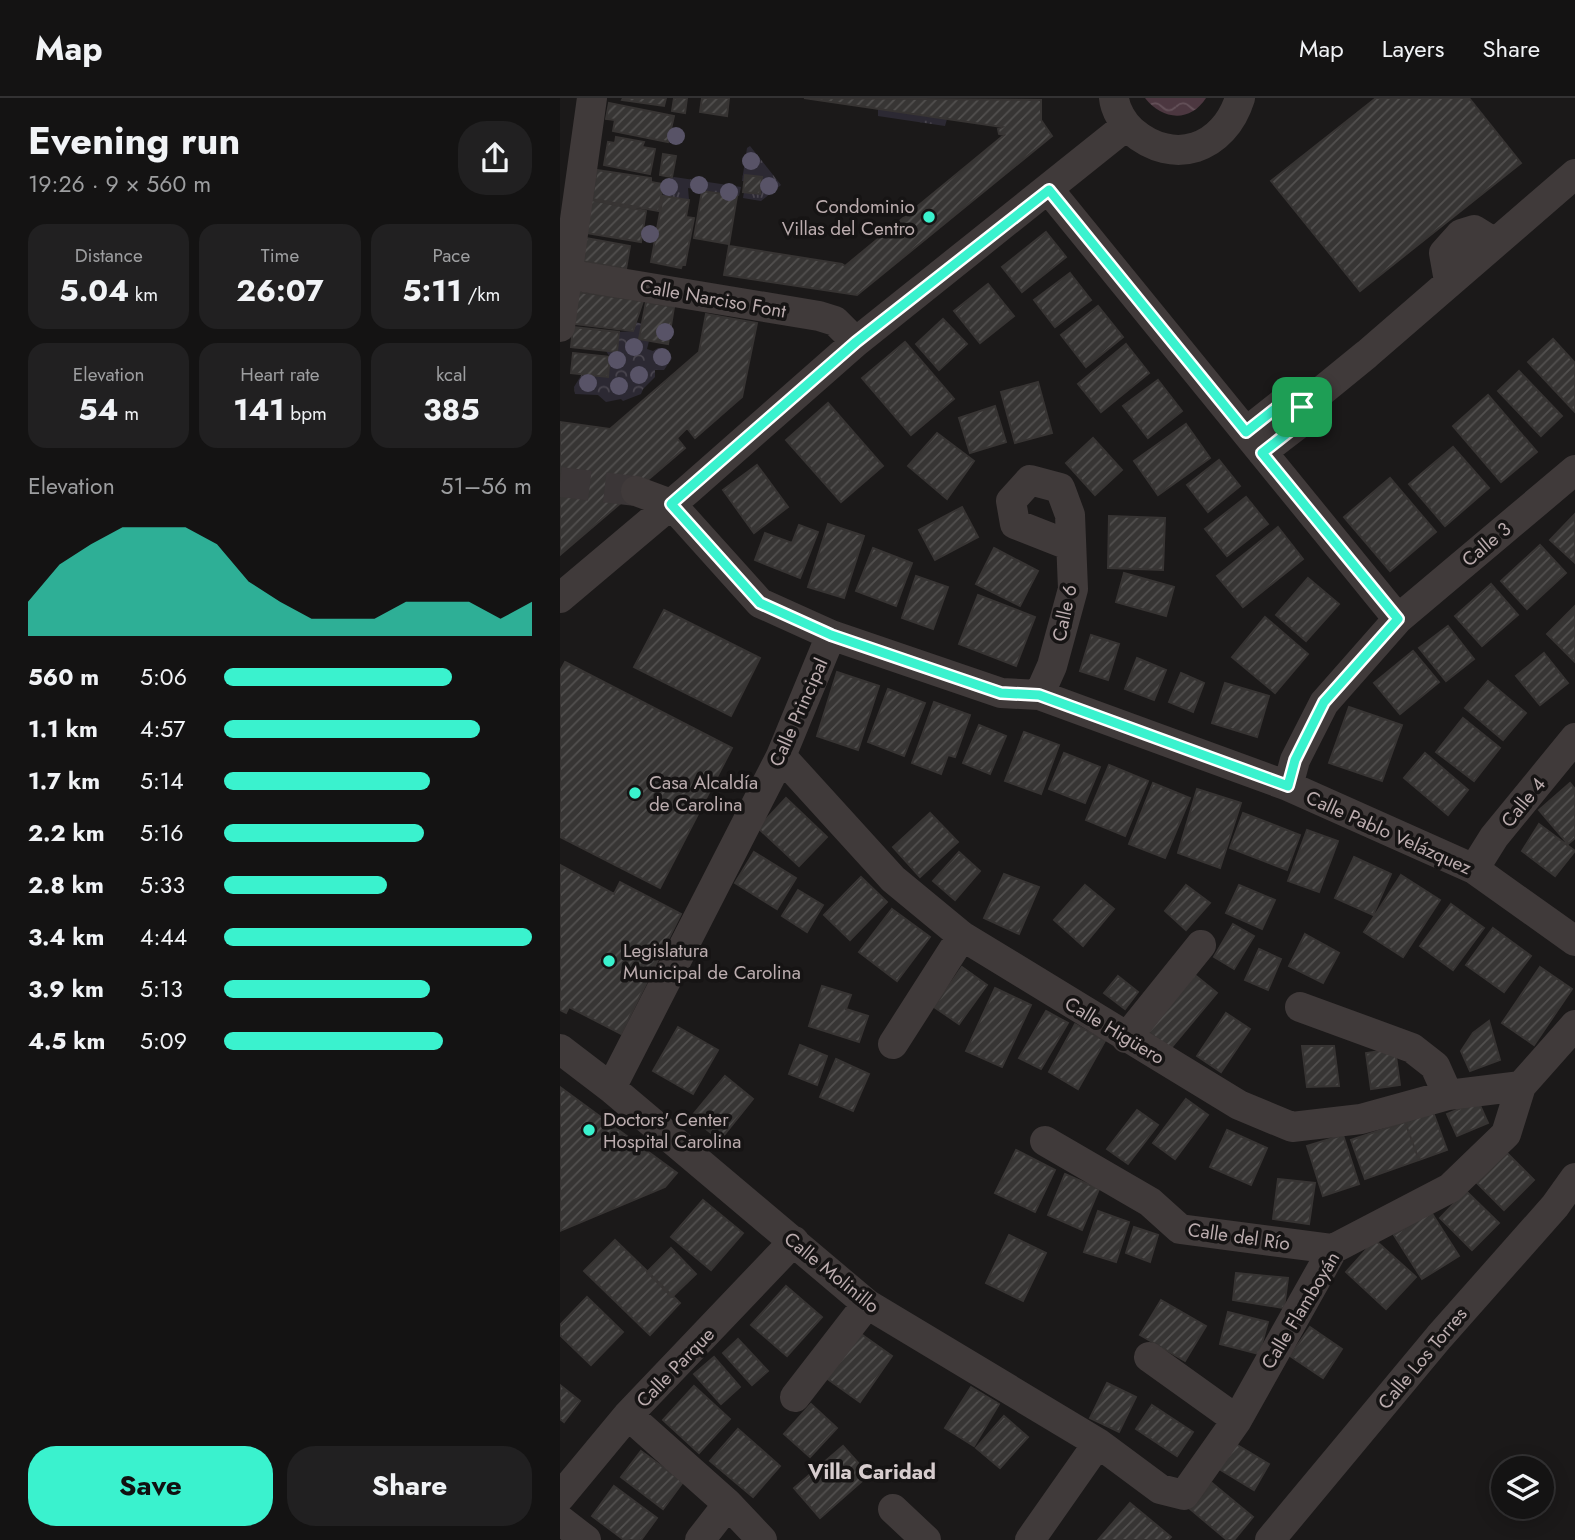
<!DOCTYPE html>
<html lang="en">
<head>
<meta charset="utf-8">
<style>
  body { margin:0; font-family:Jost,sans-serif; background:#212021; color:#f1f3f6; height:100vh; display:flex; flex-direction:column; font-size:26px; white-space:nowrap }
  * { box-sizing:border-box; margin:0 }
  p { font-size:23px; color:#9d9ea0 }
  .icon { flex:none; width:38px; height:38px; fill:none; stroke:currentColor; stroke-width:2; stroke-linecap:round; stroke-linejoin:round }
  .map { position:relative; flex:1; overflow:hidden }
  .side { display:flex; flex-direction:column; background:#141313; width:560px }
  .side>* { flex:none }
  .fabs { position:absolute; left:931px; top:1358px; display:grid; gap:14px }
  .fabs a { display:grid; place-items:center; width:63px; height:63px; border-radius:50%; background:#141313; box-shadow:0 4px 18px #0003,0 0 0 2px #333233; font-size:35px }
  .pin { position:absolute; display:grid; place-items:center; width:60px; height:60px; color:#fff; margin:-30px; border-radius:14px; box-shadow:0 4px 10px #0006 }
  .round { display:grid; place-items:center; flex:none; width:74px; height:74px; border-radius:28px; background:#212021 }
  .overview { display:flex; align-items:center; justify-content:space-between; height:119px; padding:0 28px }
  h1 { font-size:38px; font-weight:700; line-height:52px }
  .metrics { display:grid; grid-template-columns:repeat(3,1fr); gap:10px; height:119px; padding:7px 28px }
  .metrics div { display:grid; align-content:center; border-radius:18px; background:#212021; text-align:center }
  .metrics b { font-size:30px; font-weight:700 }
  .metrics small { font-size:19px; font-weight:400 }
  .metrics p { font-size:19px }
  .chart { height:196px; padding:14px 28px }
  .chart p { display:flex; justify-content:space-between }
  .chart svg { width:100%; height:126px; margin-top:7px; fill:#3af2ce; opacity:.7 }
  .cta { display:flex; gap:14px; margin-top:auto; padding:14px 28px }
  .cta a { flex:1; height:80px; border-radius:28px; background:#3af2ce; color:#111; font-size:28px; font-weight:700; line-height:80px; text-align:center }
  .cta a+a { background:#212021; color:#f1f3f6 }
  ul { padding:0 28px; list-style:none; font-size:23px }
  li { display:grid; grid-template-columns:112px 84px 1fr; align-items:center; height:52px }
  li i { height:18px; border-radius:9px; background:#3af2ce }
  header { display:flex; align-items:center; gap:42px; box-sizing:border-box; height:98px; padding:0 35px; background:#141313; border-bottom:2px solid #333233 }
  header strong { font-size:33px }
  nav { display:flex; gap:38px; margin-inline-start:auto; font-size:24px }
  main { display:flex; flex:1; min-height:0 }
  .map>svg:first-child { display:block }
</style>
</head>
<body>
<header>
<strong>Map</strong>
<nav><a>Map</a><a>Layers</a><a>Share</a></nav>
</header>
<main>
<section class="side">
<div class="overview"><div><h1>Evening run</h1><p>19:26 · 9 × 560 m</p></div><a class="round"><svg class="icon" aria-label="share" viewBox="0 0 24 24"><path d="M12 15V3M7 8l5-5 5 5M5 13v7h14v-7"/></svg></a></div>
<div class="metrics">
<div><p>Distance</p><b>5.04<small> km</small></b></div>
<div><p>Time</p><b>26:07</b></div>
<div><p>Pace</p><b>5:11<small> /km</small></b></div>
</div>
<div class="metrics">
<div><p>Elevation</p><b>54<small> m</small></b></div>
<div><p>Heart rate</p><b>141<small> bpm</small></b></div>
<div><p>kcal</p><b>385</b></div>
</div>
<div class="chart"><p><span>Elevation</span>51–56 m</p>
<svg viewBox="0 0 160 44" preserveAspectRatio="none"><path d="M0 44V32L10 19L20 12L30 6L40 6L50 6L60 12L70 25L80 32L90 38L100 38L110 38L120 32L130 32L140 32L150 38L160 32V44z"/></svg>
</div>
<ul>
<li><b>560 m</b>5:06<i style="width:74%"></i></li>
<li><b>1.1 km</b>4:57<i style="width:83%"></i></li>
<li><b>1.7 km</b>5:14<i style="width:67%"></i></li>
<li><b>2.2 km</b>5:16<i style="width:65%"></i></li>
<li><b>2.8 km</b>5:33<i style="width:53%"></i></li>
<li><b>3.4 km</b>4:44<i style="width:100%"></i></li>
<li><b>3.9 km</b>5:13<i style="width:67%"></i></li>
<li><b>4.5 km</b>5:09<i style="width:71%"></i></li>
</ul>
<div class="cta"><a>Save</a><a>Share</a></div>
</section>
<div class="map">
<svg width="1015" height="1442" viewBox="0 0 1015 1442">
  <defs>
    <pattern id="grass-tufts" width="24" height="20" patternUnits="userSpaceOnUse" patternTransform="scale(1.75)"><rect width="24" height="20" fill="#2c2933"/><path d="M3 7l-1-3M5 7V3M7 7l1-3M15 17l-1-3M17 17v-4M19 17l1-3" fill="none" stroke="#49454e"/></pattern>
    <pattern id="forest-crowns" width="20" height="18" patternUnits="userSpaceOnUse" patternTransform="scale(1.75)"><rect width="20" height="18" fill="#2c2933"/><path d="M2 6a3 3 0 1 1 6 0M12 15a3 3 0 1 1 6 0" fill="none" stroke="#49454e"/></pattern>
    <pattern id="water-waves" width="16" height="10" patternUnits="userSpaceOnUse" patternTransform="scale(1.75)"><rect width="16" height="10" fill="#4c3740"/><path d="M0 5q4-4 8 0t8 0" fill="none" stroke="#645159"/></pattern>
    <pattern id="building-hatch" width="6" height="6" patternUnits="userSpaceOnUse" patternTransform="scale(1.75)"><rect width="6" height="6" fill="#373534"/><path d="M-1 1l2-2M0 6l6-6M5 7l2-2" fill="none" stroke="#52504f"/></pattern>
  </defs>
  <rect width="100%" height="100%" fill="#1b1919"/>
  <path fill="url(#grass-tufts)" d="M318,11L387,21L385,28L318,18Z
    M190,48L221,87L201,103L183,100L184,94L200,96L202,80L185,77L184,83H182L187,50Z
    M114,79L181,89L179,98L128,90L129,102L103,98V86Z"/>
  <path fill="url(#forest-crowns)" d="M76,224L82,226L79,241L89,243L87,251L93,253L98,250L106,251L112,260L104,272H95V279L83,291L81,296L63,303L61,301L46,304L38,297L15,296L14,289L22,276L50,259L46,253L56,254L59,234L73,233Z"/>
  <path fill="url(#water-waves)" d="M585,0H646C630,25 602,22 585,0Z"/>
  <path fill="url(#building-hatch)" stroke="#373433" stroke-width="2" d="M63,0H106L104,8L62,2Z
    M114,0H127L125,15L112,13Z
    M142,0H169L167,18L140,14Z
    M244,0L481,2V22L492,38L297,197L164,177L169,148L282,166L285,168L444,37L439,36L438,31L442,29Z
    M816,0H909L961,65L800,193L711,83Z
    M49,5L114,18L108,44L53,33L55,22L46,21Z
    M56,39L84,44L82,49L95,51L90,76L44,67L48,44L55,45Z
    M103,56L116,58L112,79L100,77Z
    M37,72L91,80V84L103,86L99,113L32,101Z
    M185,77L202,79L200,96L183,94Z
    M142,93L177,98L169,146L134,140Z
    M103,98L129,102L126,119L134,120L125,167H122L121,170L91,164Z
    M31,102L86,113L81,144L26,135Z
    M486,134L506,159L462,194L442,169Z
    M26,140L70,148L66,171L22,163Z
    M510,175L531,202L495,229L474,202Z
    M428,186L454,218L420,245L394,213Z
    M18,194L83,203L73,233L14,226Z
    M86,204L114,209L108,246L79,241Z
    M538,208L563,239L526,269L501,237Z
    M146,216L197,225L182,299L135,340L127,330L117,340L125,350L0,457V324L50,331L139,254Z
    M383,221L407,246L379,272L356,246Z
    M13,229L59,234L57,254L11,249Z
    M993,241L1015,265V314L968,264Z
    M345,244L394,301L351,337L302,280Z
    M566,246L589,275L541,314L518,286Z
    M13,255L50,259L48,279L11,275Z
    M959,273L1002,318L981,338L938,293Z
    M598,282L622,313L588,340L563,308Z
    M478,284L492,335L455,345L441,294Z
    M928,297L977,354L941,384L893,328Z
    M268,305L323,368L281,404L226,342Z
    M435,308L446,344L410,355L399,320Z
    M626,326L650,360L598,397L574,363Z
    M377,335L414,363L387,401L348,368Z
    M533,340L562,372L535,397L506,365Z
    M893,349L929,390L885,428L849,386Z
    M659,362L680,388L648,414L627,387Z
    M197,367L228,409L194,435L163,392Z
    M830,380L876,434L830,473L784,419Z
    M686,399L708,426L667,458L645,431Z
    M402,409L418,439L375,462L359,432Z
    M1015,416V465L990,442Z
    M549,418L605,420L603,472L548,470Z
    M268,426L304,438L284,500L248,489Z
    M239,427L258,434L240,480L195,462L205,435L232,445Z
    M718,429L743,461L683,509L657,478Z
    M980,447L1006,475L967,511L941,483Z
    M313,450L352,465L336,508L296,493Z
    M434,450L478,473L460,508L416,486Z
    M564,475L614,489L606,518L556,504Z
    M356,478L388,489L373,531L342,520Z
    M748,480L779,506L746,543L716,517Z
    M931,486L958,517L922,548L895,518Z
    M418,497L475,519L456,568L399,546Z
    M1015,508V564L987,536Z
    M104,512L200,560L171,618L74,569Z
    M705,519L748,556L715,595L672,559Z
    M888,528L914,561L886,583L859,550Z
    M531,537L559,546L548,582L520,573Z
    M853,553L879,584L840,616L814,585Z
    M984,555L1008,585L980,607L956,578Z
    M577,560L606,572L594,602L565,591Z
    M5,564L172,650L100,790L0,739V573Z
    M277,574L319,588L298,652L257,638Z
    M621,575L644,585L633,614L609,604Z
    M928,583L966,615L943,642L905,610Z
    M665,585L709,598L697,639L652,625Z
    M328,591L365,605L344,658L308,644Z
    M374,604L410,617L395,659L388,657L381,676L352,665Z
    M789,609L842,627L822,683L769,665Z
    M903,620L940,650L914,683L876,654Z
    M419,627L446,638L430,676L403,665Z
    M464,634L499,647L481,696L445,683Z
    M504,655L540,669L525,705L489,691Z
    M865,655L908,692L888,717L844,680Z
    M549,667L588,683L565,738L526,722Z
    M593,685L630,700L605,760L569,746Z
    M1010,685L1015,691V740L1008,746L979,712Z
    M637,691L681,705L660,770L618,755Z
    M226,700L267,739L239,768L198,730Z
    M370,715L398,744L360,779L333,749Z
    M683,715L740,737L727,772L670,750Z
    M979,726L1015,753L995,778L962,753Z
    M747,732L778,743L759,794L728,783Z
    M194,754L236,780L217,811L175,785Z
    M399,754L420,773L395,802L373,783Z
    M794,759L831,776L813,817L775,800Z
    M0,767L54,796L60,784L121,816L61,936L9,909L6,915L0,912Z
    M444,776L479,789L459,836L424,820Z
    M841,777L880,802L843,859L804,834Z
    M301,779L327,804L290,842L264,817Z
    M525,787L554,811L523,848L494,822Z
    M626,787L650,805L626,832L605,813Z
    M679,787L715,802L702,831L666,815Z
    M238,792L263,807L247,834L222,818Z
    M891,806L924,830L893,872L860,848Z
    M332,811L370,839L337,883L299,854Z
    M673,826L694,838L674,871L654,859Z
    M933,830L971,858L944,894L906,867Z
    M745,836L779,855L763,885L729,868Z
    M699,851L721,861L708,892L685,882Z
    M402,869L427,887L399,926L374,909Z
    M980,869L1012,891L974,947L942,925Z
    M630,873L657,895L610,951L584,930Z
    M558,878L578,894L565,911L544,895Z
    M262,888L291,897L286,911L308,918L299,944L249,928Z
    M435,890L471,907L442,969L406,953Z
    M486,913L508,925L481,971L459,960Z
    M666,915L690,931L661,974L637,958Z
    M929,923L940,962L910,973L901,953L913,935Z
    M515,926L545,943L518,991L489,974Z
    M118,929L158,952L133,996L93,973Z
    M240,947L267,958L257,987L229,976Z
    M742,948H774L779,988L747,989Z
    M835,951L840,987L811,991L806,955Z
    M276,961L309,976L293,1013L260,999Z
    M165,978L193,1001L160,1042L131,1019Z
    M0,989L117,1075L105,1089L0,1133Z
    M626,1001L648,1017L615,1061L593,1045Z
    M918,1003L928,1025L897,1038L887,1016Z
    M577,1012L598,1027L568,1066L547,1051Z
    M873,1014L887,1052L859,1062L845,1024Z
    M845,1024L859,1062L805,1081L791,1042Z
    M667,1032L707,1050L691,1087L650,1069Z
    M783,1037L799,1086L763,1098L747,1048Z
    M456,1052L495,1072L475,1114L435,1095Z
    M947,1055L974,1082L944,1112L917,1085Z
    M505,1076L539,1091L522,1132L488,1117Z
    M718,1081L755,1085L749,1126L713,1121Z
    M906,1093L939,1125L912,1152L880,1120Z
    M143,1102L183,1135L151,1172L111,1139Z
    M538,1113L569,1124L556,1164L524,1154Z
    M871,1114L899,1158L862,1181L834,1137Z
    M574,1129L598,1137L590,1164L566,1155Z
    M449,1137L486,1155L463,1203L426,1185Z
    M55,1142L120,1205L90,1237L24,1173Z
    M815,1142L856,1179L826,1211L786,1174Z
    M111,1150L136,1176L112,1199L87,1174Z
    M676,1175L728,1180L724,1210L673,1202Z
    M226,1188L262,1219L227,1258L191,1227Z
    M27,1199L63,1234L31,1267L0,1237V1227Z
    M601,1202L646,1228L625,1263L580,1237Z
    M668,1214L708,1224L699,1256L660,1246Z
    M750,1229L782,1251L763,1280L730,1258Z
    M294,1231L332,1258L300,1304L262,1277Z
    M178,1241L208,1273L192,1287L163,1255Z
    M154,1259L180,1289L161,1306L134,1276Z
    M547,1285L576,1299L559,1334L530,1320Z
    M0,1287L20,1303L4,1324L0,1321Z
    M134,1288L170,1321L139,1355L103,1322Z
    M411,1289L439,1306L414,1348L385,1330Z
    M251,1306L277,1330L250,1359L224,1336Z
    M592,1307L633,1334L617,1358L576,1331Z
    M444,1318L468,1339L440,1370L416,1350Z
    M178,1331L220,1368L193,1399L150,1363Z
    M674,1345L709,1366L694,1392L659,1371Z
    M283,1348L309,1377L260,1420L234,1390Z
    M81,1353L123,1384L103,1411L61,1379Z
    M652,1385L693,1419L674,1442H667L630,1411Z
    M54,1388L97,1420L81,1442H64L32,1418Z
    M570,1405L611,1439L608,1442H538Z"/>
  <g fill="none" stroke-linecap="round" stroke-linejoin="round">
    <path stroke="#3b3637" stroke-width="30" stroke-dasharray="30 15" stroke-linecap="butt" d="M0,384L76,393"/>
    <path stroke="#403a3a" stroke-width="30" d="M554,0C555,12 564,26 572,33C614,69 664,51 680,0
      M489,92L838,521
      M0,175L259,218L275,223L296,244
      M889,183L884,155L901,136L914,132L935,145
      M0,229L32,0
      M742,309L807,256L1015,76
      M686,334L725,303L742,309L745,321L702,354
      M76,393L111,406L200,505L271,537L441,595L479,597L728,688L914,771L1015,843
      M0,500L128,392L296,244L566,28
      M479,597L492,568L513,491L510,417L500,390L470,382L451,403L455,426L511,448
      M221,658L333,781L402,838L679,1007L732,1029L801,1021L888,997L961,988
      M728,688L735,662L764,605L838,521L1015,372
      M914,771L934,739L1015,640
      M740,909L852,950L875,968L888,997
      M566,940L641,847
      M333,946L402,838
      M0,951L51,990L307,1206L538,1345L600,1391L624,1397L677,1322L773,1151L890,1090L946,1036L961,988L1015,927
      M51,990L221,658L271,537
      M485,1043L590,1104L620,1131L773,1151
      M589,1259L677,1322
      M235,1299L307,1206
      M68,1317L168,1406L202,1442
      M0,1399L68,1317L234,1143
      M333,1411L366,1442
      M0,1422L26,1442
      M140,1442L168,1406
      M470,1442L538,1345
      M710,1442L879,1239L995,1108L1015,1080"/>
  </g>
  <g fill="#585367">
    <circle cx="116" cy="38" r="9"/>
    <circle cx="191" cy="63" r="9"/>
    <circle cx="139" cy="87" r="9"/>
    <circle cx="209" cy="88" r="9"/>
    <circle cx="109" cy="89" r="9"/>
    <circle cx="169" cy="94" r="9"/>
    <circle cx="90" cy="136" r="9"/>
    <circle cx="105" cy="234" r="9"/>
    <circle cx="74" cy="249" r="9"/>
    <circle cx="102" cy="259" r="9"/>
    <circle cx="57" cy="262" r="9"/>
    <circle cx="79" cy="277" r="9"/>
    <circle cx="28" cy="285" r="9"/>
    <circle cx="59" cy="288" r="9"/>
  </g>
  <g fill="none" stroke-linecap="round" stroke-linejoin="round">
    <defs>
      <path id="route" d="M489,92L686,334L725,303L742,309L745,321L702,355L838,521L764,604L735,662L728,688L479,597L441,595L271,537L200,505L111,406L296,244Z"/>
    </defs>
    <use href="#route" stroke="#fff" stroke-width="14"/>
    <use href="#route" stroke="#3af2ce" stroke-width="9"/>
  </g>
  <g fill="#3af2ce" stroke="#161414" stroke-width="2.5">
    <circle cx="369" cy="119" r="7"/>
    <circle cx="75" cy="695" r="7"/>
    <circle cx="49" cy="863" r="7"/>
    <circle cx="29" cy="1032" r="7"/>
  </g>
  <g text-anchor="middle" stroke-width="7" stroke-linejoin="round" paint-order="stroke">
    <g font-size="19" fill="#bbacae" stroke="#161414" text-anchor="start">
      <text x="355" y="115" text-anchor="end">Condominio<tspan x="355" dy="22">Villas del Centro</tspan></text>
      <text x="89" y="691">Casa Alcaldía<tspan x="89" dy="22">de Carolina</tspan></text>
      <text x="63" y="859">Legislatura<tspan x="63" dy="22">Municipal de Carolina</tspan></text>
      <text x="43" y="1028">Doctors' Center<tspan x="43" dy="22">Hospital Carolina</tspan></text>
    </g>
    <g font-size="19" fill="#bbacae" stroke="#161414">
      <text transform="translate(153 200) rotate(10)" y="7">Calle Narciso Font</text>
      <text transform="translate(926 446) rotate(-40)" y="7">Calle 3</text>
      <text transform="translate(504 515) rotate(-78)" y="7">Calle 6</text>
      <text transform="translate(238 614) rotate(-66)" y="7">Calle Principal</text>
      <text transform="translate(963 704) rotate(-51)" y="7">Calle 4</text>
      <text transform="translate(829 734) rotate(24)" y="7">Calle Pablo Velázquez</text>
      <text transform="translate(555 932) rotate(31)" y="7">Calle Higüero</text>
      <text transform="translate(679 1138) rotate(8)" y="7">Calle del Río</text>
      <text transform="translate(272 1174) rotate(39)" y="7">Calle Molinillo</text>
      <text transform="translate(740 1212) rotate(-59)" y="7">Calle Flamboyán</text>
      <text transform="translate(862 1260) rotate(-50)" y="7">Calle Los Torres</text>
      <text transform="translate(115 1269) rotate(-46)" y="7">Calle Parque</text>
    </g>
    <g font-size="21" font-weight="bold" fill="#d7cdce" stroke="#161414">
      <text x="312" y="1381">Villa Caridad</text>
    </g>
  </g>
</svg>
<div class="fabs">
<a><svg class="icon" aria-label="layers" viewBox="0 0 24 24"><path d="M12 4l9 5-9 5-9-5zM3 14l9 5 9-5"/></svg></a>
</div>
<div class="pin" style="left:742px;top:309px;background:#1e9e55"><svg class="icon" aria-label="arrive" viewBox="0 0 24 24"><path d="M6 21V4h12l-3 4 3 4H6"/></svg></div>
</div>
</main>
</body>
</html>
